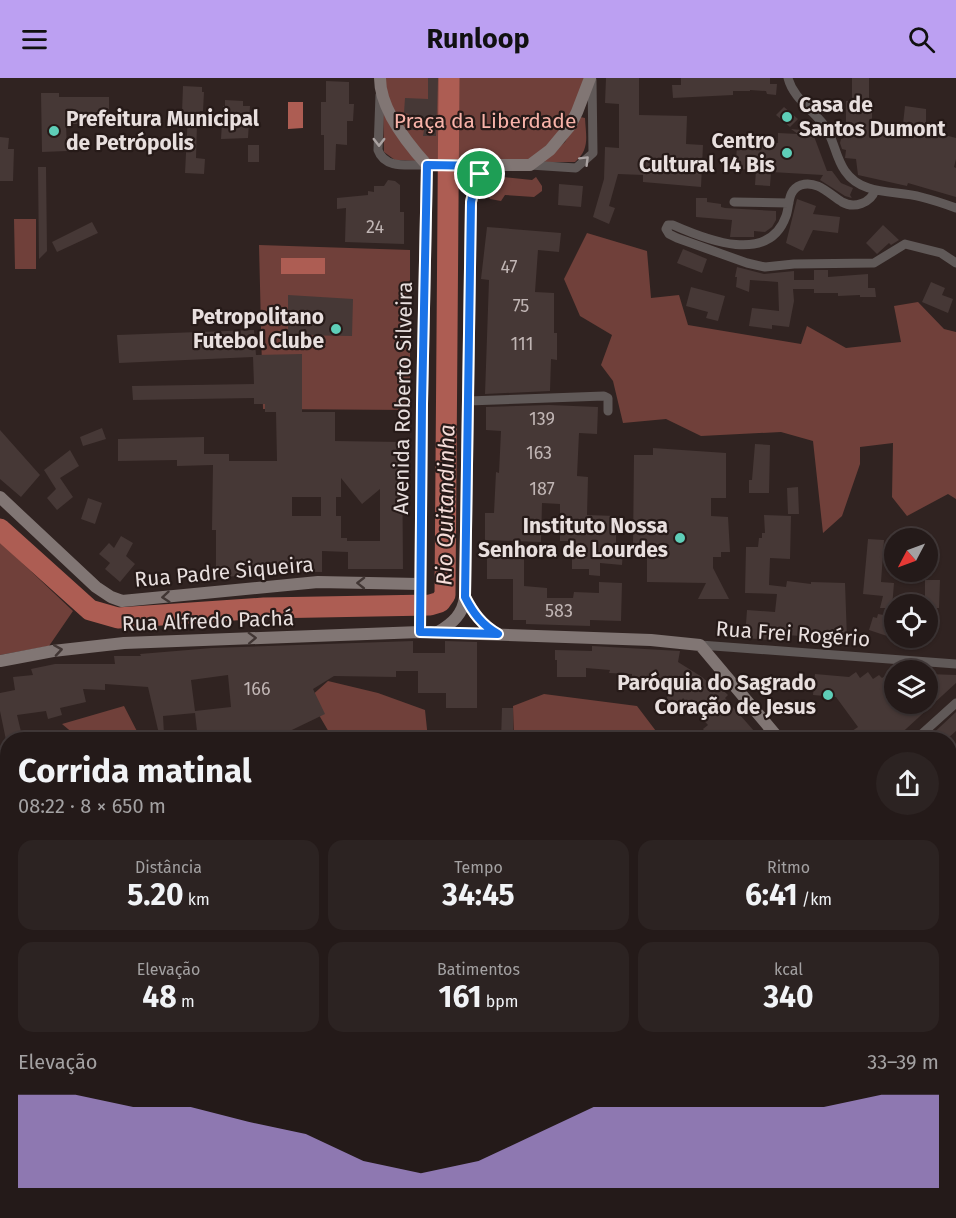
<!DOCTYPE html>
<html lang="pt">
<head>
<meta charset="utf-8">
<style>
  body { margin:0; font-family:"Fira Sans",sans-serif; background:#2c2322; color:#f1f3f6; height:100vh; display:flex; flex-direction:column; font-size:22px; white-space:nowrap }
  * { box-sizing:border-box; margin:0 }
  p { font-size:20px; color:#a3a1a2 }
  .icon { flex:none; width:33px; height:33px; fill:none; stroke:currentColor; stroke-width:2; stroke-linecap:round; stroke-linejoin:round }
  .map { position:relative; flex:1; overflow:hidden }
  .sheet { position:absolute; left:0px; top:654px; width:957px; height:486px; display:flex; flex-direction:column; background:#241a19; border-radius:24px 24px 0 0; box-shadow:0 2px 4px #0004,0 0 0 2px #413838 }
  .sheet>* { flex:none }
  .needle { width:39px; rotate:229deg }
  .fabs { position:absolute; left:884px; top:450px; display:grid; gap:12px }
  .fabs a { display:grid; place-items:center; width:54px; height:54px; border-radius:50%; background:#241a19; box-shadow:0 2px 4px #0004,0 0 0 2px #413838; font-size:30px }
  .pin { position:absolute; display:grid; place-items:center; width:51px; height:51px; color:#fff; margin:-26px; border:3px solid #fff; border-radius:50%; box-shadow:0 2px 6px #0007 }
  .round { display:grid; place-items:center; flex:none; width:63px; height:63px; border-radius:32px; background:#2c2322 }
  .headline { display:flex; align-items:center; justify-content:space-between; height:102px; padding:0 18px }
  h1 { font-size:33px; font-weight:700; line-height:45px }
  .metrics { display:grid; grid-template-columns:repeat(3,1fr); gap:9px; height:102px; padding:6px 18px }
  .metrics div { display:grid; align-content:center; border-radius:15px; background:#2c2322; text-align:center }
  .metrics b { font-size:30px; font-weight:700 }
  .metrics small { font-size:16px; font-weight:400 }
  .metrics p { font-size:16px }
  .chart { height:168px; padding:12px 18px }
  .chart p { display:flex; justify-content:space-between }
  .chart svg { width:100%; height:108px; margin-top:6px; fill:#bca0f2; opacity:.7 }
  header { display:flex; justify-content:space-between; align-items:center; height:78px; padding:0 18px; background:#bca0f2; color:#111; font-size:27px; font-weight:700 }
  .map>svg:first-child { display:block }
</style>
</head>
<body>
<header><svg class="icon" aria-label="menu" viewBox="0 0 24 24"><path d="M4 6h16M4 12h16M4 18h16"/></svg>Runloop<svg class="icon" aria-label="search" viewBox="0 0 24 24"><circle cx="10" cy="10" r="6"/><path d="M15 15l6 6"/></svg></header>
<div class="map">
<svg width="956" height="1140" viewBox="0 0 956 1140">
  <rect width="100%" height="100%" fill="#302321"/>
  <path fill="#70403a" d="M382,0H588L561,58L529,85H428L398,47Z
    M383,35L416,80L415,83L395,82L384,74Z
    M580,39L585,40C586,59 590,71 575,84H545L544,82L565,64Z
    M496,93H501L504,99L532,102L536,99L542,108V113L534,119L505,117L501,123L490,121C482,110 483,100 496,93Z
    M14,141H36V191H15Z
    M587,155L647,173L651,220L679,217L688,247L801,266L807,248L846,270L901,264L894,228L918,224L944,251L956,254V421L948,416L907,438L892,419L893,365L860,369V386L842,438L823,455L813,363L781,354L701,358L666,341L623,345L613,303L601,287L612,257L580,238L564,201Z
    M259,167L410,172V332L263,331Z
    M0,464L73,533L49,568L0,577Z
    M328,603L378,615L425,632L428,661H333L309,620Z
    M544,616L637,628L662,661H514L513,628Z
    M124,628L141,661H80L62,646Z
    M7,851V989L0,955V855Z
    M469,1132L474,1140H270L264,1133Z
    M543,1133H603L595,1140H547Z"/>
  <path fill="#ad5d53" d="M288,24H303V50L288,51Z
    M281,180H325V196H281Z"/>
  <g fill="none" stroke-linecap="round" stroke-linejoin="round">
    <path stroke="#ad5d53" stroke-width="21" d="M0,451L90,532L118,540L264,530L430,527L440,524L445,517L449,0"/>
  </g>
  <path fill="#463836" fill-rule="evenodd" d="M428,0H438L436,58H423L424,52H409V36L404,35L405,20L428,21Z
    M606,0H639V37L687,38L686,66L703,67L701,109L643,104V97L618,96L609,128L615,130L609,146L593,139L604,101L605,69L619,70V26L605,25Z
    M681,0H770V6H777L776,17L767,16L766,13L750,12V13H733V17L673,20L672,7H681Z
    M852,0H869V25L872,24V44L903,46L905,28L926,31V52L956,60V81L954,89L956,90V119L908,105L907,108L858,97L856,81L845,80L846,72L842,71L840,65L841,61L846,59V23H852Z
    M326,3L349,4V26H354L353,43H347V67L336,66L335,92H324V57H321V24H326Z
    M183,8L202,9V14H204L203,33H200L199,45H197L196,80L205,81L204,96L185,95L188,36L182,35Z
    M41,15H59V19H109V46H66L67,73L42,74Z
    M225,22L243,23V28H250L248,60L221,61L223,28H225Z
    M784,29L798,41L790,49L776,37Z
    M791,51L812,53L827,93H832L841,105L853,110L850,117L852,120L845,118L820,102L823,97L771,94L770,108L755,107L756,92L736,91L737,60H753V66L778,65V55L798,56Z
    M0,59L9,60L8,71H14L13,103H0Z
    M248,67H259V84H248Z
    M38,89H46L47,173L39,181Z
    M388,102L395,103L400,107V134H404V166L345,164L346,130L337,131V120L368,117V113L374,114V108H384Z
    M559,106L583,108L581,129L558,127Z
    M696,120H707V124L721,126V129L725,130L776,133V142L772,149L765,154L754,153V159H730L732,142L696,139Z
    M797,121L816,128L813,136L840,139L838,155L813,152L803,173L786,165Z
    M92,144L98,155L57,174L52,164Z
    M883,147L899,162L891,167L889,165L877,176L866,165Z
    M487,149L561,155L559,174L538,172L535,214L554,215V255H557V282L551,281L550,313L485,316L489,202L481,201Z
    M683,171L707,181L702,195L677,185Z
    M737,189L764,196L794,193V202H814V192H828V199L868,196V210H875L876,219H860V217L838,218V215H814V211H793L794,223L789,249L772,247V251L749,248L752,230L779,233L778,204L750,202L749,214L736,209L737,199H735Z
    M931,204L945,210L942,217L953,221L948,235L922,224Z
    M691,209L725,218L718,243L706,240L708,234L686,228Z
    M288,217L353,221L352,258L288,257Z
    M254,252L256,277L302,276V334H335V363L402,364L403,491H348V474L322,473V494L266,493V495L216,500V452H212L213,387L177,388V382L118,383V361L204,359V376H229V383H277L276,334H265V326H254V320L133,322L132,308L254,306L253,279L119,285L117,257ZM341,400L362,426L380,411V463H347V460H341V438H336V419H341ZM292,419H321V438H292Z
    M549,327L598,329L597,356L579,355L577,398L588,399L587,437L616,438V472H623L622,487L600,485V498L589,497V491H572V463H560V426L542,425L541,464L485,462V435H494L496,394L499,395L501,353L486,352V329Z
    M102,350L106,361L83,368L80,359Z
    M0,352L40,397L21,419L0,401Z
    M755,366L770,367L769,415H749V402H752Z
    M653,370L726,375V420H711V438L728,439L730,474H721V479H713V490L729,521H698L706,505L647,504V471L633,470L634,377H653Z
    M70,372L79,388L60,400L73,419L57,432L47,420L56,411L44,392Z
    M798,409L799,436H788L787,410Z
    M88,420L102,425L95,446L81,441Z
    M764,437L791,438L790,481L770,480L769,507L786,509L787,503L811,506V504L845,505L847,561L770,556L769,562L745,560L747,532L775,534L777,516L745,515L746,469H758L759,460H762V455H765Z
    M121,458L133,465L126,478L135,486L120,504L105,491L110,485L99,476L109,465L114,470Z
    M868,461L884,462L881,504L894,505L892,530H880L883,518L863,516Z
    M487,480H524V508L547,510V520H573L574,514L599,515V504L622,505L621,543L590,542V548L526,546V542H513V501H487Z
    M925,502H940L939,530H927V526H925Z
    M878,536L889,538L888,544L891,545L887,558L869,552L873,539L877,540Z
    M413,563V575H445V563L477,564V630H446V615H418V593H396V599L334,598L313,611L325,636L271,662H198L195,635L163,638L164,656H159L148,609L105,606V612L83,611L86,624L60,630L62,637L48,641L46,633L17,637L23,662H6L0,633V615L15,612L13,599L33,597L31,591L55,586H115L114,578H141L140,576L212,570ZM228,597L231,629L195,633L191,602Z
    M592,568L680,573L678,584L702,599L712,608L716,605L728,617L725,620L762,662H712L703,651L708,647L683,620L677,630L665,623L671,612L652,607L654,600L632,599V596L609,595L610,592L586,590V599H557V582H555V572L592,573Z
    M894,591V626H927V596L956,597V605L894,662H858L852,653L858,649L836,619L813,617L815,596L849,599L856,594L860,600L868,594L873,601L879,597L882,600Z
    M502,630H513V662H501Z
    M956,634V653L946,662H926Z"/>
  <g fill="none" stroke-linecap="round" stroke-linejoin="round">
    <path stroke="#605958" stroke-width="9" d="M788,0C793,20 812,31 824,47C834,60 835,79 845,93C862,118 895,112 921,119C933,122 945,126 956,130
      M380,17L378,72C385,92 410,86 427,87
      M530,87L576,90L593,75L592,2
      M875,112C871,125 854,131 842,124C829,116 817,102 801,107C787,112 790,127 786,138C769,187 707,162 673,147H668L666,151L669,156L677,160L747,185L765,189L794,186L874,185L905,166L941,175L956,185
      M734,124L789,125
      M468,323L604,318L608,320V333
      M700,567L956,586
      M915,662L956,625
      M950,896L956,895"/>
    <path stroke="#817674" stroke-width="12" d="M380,0C380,31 407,65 427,87
      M427,87H530L550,72L570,48L577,34L590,0
      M0,419L96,509L111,519L122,523L318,504L419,506
      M465,519C473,534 481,546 497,556
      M420,554L422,326L427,87
      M438,554C453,545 463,536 465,519L471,124C474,109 477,99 487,88
      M0,583L53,573L124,565L420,554L651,562L700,567L780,662"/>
    <path stroke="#998b89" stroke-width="14" d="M950,1019L956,1031
      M761,1140L766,1132"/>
  </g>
  <defs><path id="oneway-chevron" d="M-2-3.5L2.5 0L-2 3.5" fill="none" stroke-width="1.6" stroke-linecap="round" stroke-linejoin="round" transform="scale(1.5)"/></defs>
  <g stroke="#aba3a2">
    <use href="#oneway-chevron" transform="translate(379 64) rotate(90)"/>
    <use href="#oneway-chevron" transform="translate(585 82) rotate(-45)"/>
  </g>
  <g stroke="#413634">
    <use href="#oneway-chevron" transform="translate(361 505) rotate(-179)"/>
    <use href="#oneway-chevron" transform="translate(166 519) rotate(175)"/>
    <use href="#oneway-chevron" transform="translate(252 560) rotate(-2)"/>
    <use href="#oneway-chevron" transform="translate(58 572) rotate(-9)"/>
  </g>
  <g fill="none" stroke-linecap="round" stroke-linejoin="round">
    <defs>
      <path id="route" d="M427,87L487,88C477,99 474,109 471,124L465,519C473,535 482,547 498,556L420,554L422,326Z"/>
    </defs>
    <use href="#route" stroke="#fff" stroke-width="12"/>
    <use href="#route" stroke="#1a73e8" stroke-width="8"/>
  </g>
  <g fill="#5eceb8" stroke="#261a18" stroke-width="2">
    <circle cx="787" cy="39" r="6"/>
    <circle cx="54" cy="53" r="6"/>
    <circle cx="787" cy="75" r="6"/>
    <circle cx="336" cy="251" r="6"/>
    <circle cx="680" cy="460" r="6"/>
    <circle cx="828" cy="617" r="6"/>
  </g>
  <g text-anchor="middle" stroke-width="4.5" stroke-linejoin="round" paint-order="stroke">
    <g font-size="18" fill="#c0b5b4">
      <text x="375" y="155">24</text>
      <text x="509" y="195">47</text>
      <text x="521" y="234">75</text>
      <text x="522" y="272">111</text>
      <text x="542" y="347">139</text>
      <text x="539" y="381">163</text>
      <text x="542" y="417">187</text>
      <text x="559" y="539">583</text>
      <text x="257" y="617">166</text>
    </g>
    <g font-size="21" font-weight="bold" fill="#e8dfde" stroke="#261a18" text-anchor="end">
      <text x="799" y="34" text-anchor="start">Casa de<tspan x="799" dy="24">Santos Dumont</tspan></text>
      <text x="66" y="48" text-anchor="start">Prefeitura Municipal<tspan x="66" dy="24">de Petrópolis</tspan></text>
      <text x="775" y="70">Centro<tspan x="775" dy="24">Cultural 14 Bis</tspan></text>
      <text x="324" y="246">Petropolitano<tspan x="324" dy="24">Futebol Clube</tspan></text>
      <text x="668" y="455">Instituto Nossa<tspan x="668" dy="24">Senhora de Lourdes</tspan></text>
      <text x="816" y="612">Paróquia do Sagrado<tspan x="816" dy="24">Coração de Jesus</tspan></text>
    </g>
    <g font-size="21" fill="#f8b3a9" stroke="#261a18">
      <text x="485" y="50">Praça da Liberdade</text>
    </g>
    <g font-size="21" fill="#e8dfde" stroke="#261a18">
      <text transform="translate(403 320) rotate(-89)" y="7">Avenida Roberto Silveira</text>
      <text transform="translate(224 494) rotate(-5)" y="7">Rua Padre Siqueira</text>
      <text transform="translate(208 543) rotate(-2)" y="7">Rua Alfredo Pachá</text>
      <text transform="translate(793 556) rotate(4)" y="7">Rua Frei Rogério</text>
    </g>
    <g font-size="22" font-style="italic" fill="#f5ddd9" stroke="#261a18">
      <text transform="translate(445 427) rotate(-89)" y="8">Rio Quitandinha</text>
    </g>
  </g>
</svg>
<div class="fabs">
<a><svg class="needle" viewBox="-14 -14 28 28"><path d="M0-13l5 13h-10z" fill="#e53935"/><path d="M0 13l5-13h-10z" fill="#a3a1a2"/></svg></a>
<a><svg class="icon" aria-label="locate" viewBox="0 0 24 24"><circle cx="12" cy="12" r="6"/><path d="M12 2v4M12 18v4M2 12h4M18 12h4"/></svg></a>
<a><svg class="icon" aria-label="layers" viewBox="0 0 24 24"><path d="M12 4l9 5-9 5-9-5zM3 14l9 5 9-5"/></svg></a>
</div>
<div class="pin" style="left:480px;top:96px;background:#1e9e55"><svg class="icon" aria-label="arrive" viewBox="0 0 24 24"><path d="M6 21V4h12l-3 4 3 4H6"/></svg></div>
<section class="sheet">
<div class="headline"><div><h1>Corrida matinal</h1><p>08:22 · 8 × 650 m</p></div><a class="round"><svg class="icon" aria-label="share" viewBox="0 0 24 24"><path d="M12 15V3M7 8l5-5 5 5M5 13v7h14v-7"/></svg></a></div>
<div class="metrics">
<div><p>Distância</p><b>5.20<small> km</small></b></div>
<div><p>Tempo</p><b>34:45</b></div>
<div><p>Ritmo</p><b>6:41<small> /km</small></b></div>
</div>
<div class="metrics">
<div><p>Elevação</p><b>48<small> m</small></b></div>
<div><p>Batimentos</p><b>161<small> bpm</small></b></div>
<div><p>kcal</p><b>340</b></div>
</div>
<div class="chart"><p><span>Elevação</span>33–39 m</p>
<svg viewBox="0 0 160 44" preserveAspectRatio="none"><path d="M0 44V6L10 6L20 11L30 11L40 17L50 22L60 33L70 38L80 33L90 22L100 11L110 11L120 11L130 11L140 11L150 6L160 6V44z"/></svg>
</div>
</section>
</div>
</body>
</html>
